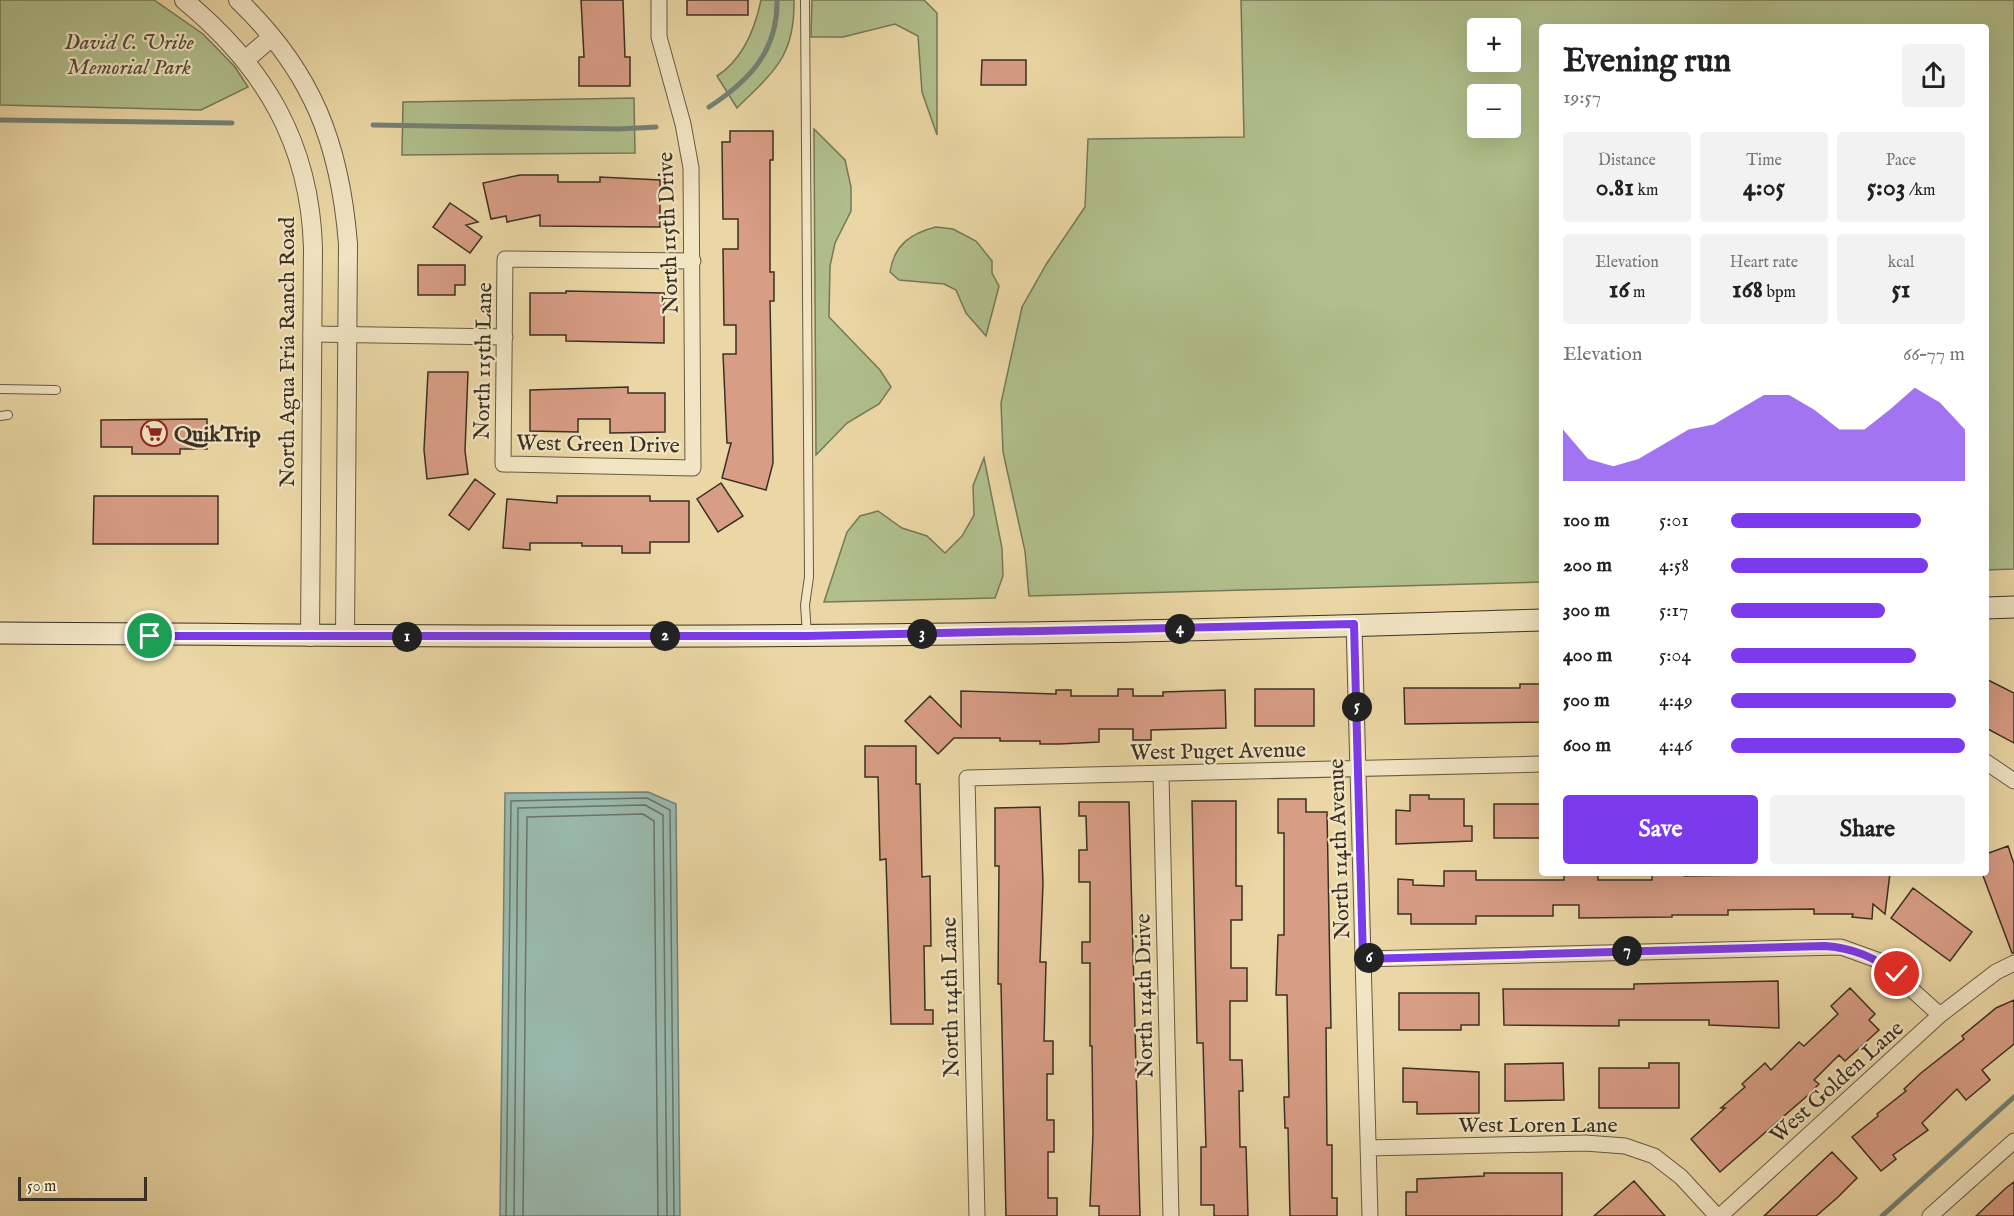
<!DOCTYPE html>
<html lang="en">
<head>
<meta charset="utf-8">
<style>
  body { margin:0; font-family:"IM FELL English",serif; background:#f2f2f2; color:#202124; height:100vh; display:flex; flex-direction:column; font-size:22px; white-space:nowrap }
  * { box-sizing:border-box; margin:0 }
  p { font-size:20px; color:#757577 }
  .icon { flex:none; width:33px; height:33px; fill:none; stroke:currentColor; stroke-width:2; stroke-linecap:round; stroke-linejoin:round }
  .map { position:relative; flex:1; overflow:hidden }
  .sheet { position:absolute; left:1539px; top:24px; width:450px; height:852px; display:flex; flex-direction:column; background:#fff; border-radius:6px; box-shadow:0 6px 24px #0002 }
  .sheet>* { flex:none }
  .buttons { position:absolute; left:1467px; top:18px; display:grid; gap:12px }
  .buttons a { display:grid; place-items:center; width:54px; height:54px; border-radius:6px; background:#fff; box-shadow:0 6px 24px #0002; font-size:30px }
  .scale { position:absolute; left:18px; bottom:15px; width:129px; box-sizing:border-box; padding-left:6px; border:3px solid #3a3124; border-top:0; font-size:16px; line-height:21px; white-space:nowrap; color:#3a3124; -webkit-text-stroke:4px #f2e5c4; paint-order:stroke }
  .pin { position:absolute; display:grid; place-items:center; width:51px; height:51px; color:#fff; margin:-26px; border:3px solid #fff; border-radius:50%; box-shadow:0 2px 6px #0007 }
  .km { position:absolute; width:30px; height:30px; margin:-15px; border-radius:50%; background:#222; color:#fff; font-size:16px; line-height:30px; text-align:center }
  .round { display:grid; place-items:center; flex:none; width:63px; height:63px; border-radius:6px; background:#f2f2f2 }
  .headline { display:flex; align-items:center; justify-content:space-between; height:102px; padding:0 24px }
  h1 { font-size:33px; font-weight:800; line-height:45px }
  .figures { display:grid; grid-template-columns:repeat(3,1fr); gap:9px; height:102px; padding:6px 24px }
  .figures div { display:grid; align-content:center; border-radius:6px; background:#f2f2f2; text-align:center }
  .figures b { font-size:26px; font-weight:800 }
  .figures small { font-size:16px; font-weight:400 }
  .figures p { font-size:16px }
  .chart { height:168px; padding:12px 24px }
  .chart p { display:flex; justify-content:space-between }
  .chart svg { width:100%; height:108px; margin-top:6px; fill:#7c3aed; opacity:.7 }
  .action { display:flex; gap:12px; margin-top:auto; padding:12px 24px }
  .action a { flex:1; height:69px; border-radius:6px; background:#7c3aed; color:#fff; font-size:24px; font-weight:800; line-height:69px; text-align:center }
  .action a+a { background:#f2f2f2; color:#202124 }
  ul { padding:0 24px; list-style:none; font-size:20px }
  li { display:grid; grid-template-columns:96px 72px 1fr; align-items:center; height:45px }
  li i { height:15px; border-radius:8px; background:#7c3aed }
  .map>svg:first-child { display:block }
</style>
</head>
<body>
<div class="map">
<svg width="2014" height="1216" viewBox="0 0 2014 1216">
  <rect width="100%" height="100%" fill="#ebd7a5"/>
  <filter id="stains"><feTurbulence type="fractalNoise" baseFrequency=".00333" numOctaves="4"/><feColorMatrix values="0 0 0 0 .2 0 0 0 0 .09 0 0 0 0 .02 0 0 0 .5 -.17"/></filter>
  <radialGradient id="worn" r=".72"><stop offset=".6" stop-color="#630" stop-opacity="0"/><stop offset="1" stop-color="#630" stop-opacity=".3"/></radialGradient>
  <path fill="#b0bf8c" stroke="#757858" stroke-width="1.5" fill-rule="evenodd" d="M0,0H154L203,34L235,67L248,87L201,110L0,105Z
    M761,0H794C795,57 774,71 737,108L717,76C743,59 755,29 761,0Z
    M812,0H924L937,13V135L922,92L918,36L895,24L843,37H811Z
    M1241,0H2014V569L1986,570V27H1542V582L1029,596L1025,551L1003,452L1001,403L1022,307L1047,263L1085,207L1088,139L1244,137ZM1478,28H1510V62H1478ZM1478,94H1510V128H1478Z
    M634,98L635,153L402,155L403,102Z
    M814,129L845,160L851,187V211L835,243L830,266L829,317L880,370L891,387L879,404L847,423L816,455Z
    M936,227L953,229L976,241L992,261V273L999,286L986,336L966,313L956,290L944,284L899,280L890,272C894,245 911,233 936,227Z
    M984,458L1002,548L1003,576L995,598L824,602L847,532L860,516L878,511L902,528L927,536L945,553L962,536L974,515L973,486Z"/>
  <path fill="#99b8ad" stroke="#738276" stroke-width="1.5" d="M648,792L676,804L680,1216H500L505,793Z"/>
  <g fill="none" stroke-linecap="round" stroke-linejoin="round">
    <path stroke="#6a7468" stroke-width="1.5" d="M506,1216L511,801L647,798L670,810L674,1216
      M514,1216L518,808L645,805L663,815L667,1216
      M523,1216L527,817L643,814L654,821L658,1216"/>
    <path stroke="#738276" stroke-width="5" d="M709,107C749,81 778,51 777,0
      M0,120L232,123
      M373,125L619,129L656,127
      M1882,1216L2014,1097"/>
  </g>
  <path fill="#d89d85" stroke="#3a3124" stroke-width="1.5" d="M581,0H623L625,57H630V86H579V57H584Z
    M687,0H748V15H687Z
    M982,60H1026V85H981Z
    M730,131H773V160H770V272H774V301H770L773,463L766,490L722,478L731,443H727L723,354H736V325H724L723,249H738V219H723L722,142H730Z
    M520,175H558V182H600V177L660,180V227L540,226V215L507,222L506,216L491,219L483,183Z
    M450,203L478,222L466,225L482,237L470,253L433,227Z
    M418,265H465V285H455V295H418Z
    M566,291L664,293V343L566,341V335H530V293H566Z
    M428,372H468L465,451L468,474L427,479L424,450Z
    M628,387V393H665V432L610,433V419H578V432L530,431V390Z
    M207,419V449H180V454H132V447H101V420Z
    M475,479L495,494L469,530L449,515Z
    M721,483L743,516L718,532L697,499Z
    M94,496H218V544H93Z
    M557,496H650V501H689V542H650V553H622V546H582V543H530V550L503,548L507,499L557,503Z
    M1986,679L2014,693V743L1986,728Z
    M1520,684H1542V722L1405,724L1404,688H1520Z
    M1118,689H1133V696H1163V692L1225,690L1226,728L1151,730V740H1133V729H1099V742L1059,744H1040V741H1000V738H954L938,754L905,721L930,696L961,727V691L1056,694V690H1071V696H1118Z
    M1255,689H1314V726H1255Z
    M865,746H916V784H920L922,877L930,876L931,946H924L925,1010H933V1024H891L886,859L880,860L878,777H865Z
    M1410,795H1429V799H1464V826H1472V841L1396,844V810L1410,811Z
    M1278,799H1306V812H1327L1331,1028H1326L1327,1145H1332V1198H1337V1216H1290L1288,1128H1285L1284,1097H1289L1287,995H1276L1278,935H1284V833H1278Z
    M1192,801H1236V886H1242V920H1231V968H1247V1001H1230V1060H1242L1243,1091H1239L1240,1147H1246L1248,1216H1214V1205H1201V1147H1206L1203,1043H1197Z
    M1079,802H1129L1140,1216H1099V1206H1090L1093,1134L1092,1046H1090V963H1082V942H1090V882H1079V850H1087L1086,816H1079Z
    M1494,804H1542V838H1494Z
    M1040,807L1043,883L1040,962H1046L1044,1041H1053V1074H1047V1120H1054V1152H1048V1198H1057V1216H1006L1001,984H998L999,866H995V808Z
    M2008,846L2014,864V953H2012L1982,873H1986V854Z
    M1444,871H1476V880H1564V873H1598V880H1652V873H1684V876L1890,873L1885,914L1873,904L1872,919L1852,917L1853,914H1814V909L1728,910V915H1672V917L1579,918V905H1553V916H1476V924H1411V914H1398V879L1413,880V885L1444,886Z
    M1913,888L1972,932L1950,961L1891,918Z
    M1778,981L1779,1028L1709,1025V1020H1619V1026L1504,1025L1503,989H1634V984Z
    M1850,988L1875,1014L1869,1020L1879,1030L1845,1061L1839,1055L1814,1080L1819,1084L1807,1096L1720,1172L1691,1139L1725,1108H1721L1745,1087L1742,1084L1765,1063L1771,1070L1799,1042L1804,1046L1838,1014L1831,1006Z
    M1399,993H1479V1025H1461V1030H1399Z
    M2014,1000V1044L1982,1070L1990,1080L1966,1100L1957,1089L1922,1123L1928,1130L1893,1155L1896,1159L1881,1171L1852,1137L1878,1116L1877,1114L1906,1091L1904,1089L1921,1073L1964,1039L1962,1036L1996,1008Z
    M1563,1063L1564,1100L1505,1101V1064Z
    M1649,1063H1679V1108H1599V1068H1649Z
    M1403,1068L1479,1072V1113L1417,1114V1102H1403Z
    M1832,1152L1857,1178L1837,1198L1816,1216H1764Z
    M1484,1173H1562V1216H1406V1192H1417V1179L1484,1176Z
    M1634,1181L1665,1216H1594Z
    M2014,1182V1216H1976L2006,1188Z"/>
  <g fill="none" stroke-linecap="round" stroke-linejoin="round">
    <defs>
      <path id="service" d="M805,0L809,577L805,605L807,634
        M0,389L56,390
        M0,416L8,415"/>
      <path id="minor" d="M659,0V37L683,124L691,168L693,468L503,464L505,259L693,261
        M311,334L505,337
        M1354,624L1370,1216
        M1986,762L2014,781
        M1161,774L1171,1216
        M1363,959L1841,947L1880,961L1940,1015
        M1368,1148L1585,1143L1625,1146L1654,1156L1681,1177L1717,1216
        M977,1216L967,778L1542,764
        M1720,1216L1940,1015L1996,972L2014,963
        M1930,1216L2014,1141"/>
      <path id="tertiary" d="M184,0C264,66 310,143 313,248L310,637
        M238,0C312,71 340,143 348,244L345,637
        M245,60L272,37"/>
      <path id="secondary" d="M1986,608L2014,607
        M0,633C338,635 677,639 1015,633C1191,631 1366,625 1542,620"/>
    </defs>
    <use href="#service" stroke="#665a44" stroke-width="10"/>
    <use href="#minor" stroke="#665a44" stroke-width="17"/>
    <use href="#tertiary" stroke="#665a44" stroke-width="20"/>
    <use href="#secondary" stroke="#3a3124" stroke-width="23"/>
    <use href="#service" stroke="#f2e5c4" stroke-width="8"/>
    <use href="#minor" stroke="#f2e5c4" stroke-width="15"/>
    <use href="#tertiary" stroke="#f2e5c4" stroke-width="18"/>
    <use href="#secondary" stroke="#f2e5c4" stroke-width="21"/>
  </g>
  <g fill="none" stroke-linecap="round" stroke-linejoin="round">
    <defs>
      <path id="route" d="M150,636H807L1354,624L1363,959L1825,946C1853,948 1874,957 1897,974"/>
    </defs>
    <use href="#route" stroke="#fff" stroke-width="12"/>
    <use href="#route" stroke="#7c3aed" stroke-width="8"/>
  </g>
  <defs>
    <symbol id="supermarket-ring" viewBox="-11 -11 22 22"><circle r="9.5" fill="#f2e5c4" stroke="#8f2418" stroke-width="1.5"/><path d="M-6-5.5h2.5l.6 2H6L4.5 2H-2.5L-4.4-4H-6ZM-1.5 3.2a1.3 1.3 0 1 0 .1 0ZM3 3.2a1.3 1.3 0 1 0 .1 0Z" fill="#8f2418"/></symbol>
  </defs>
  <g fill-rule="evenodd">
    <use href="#supermarket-ring" x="139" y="418" width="30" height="30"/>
  </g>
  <g text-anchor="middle" stroke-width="4.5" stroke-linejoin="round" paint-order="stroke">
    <g font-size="22" font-style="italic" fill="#524d39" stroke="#f2e5c4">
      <text x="129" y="49">David C. Uribe<tspan x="129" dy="25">Memorial Park</tspan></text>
    </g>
    <g font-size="22" fill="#3a3124" stroke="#f2e5c4">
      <text transform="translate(667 233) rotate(-92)" y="8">North 115th Drive</text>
      <text transform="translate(286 352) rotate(-90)" y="8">North Agua Fria Ranch Road</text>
      <text transform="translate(482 361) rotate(-89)" y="8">North 115th Lane</text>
      <text transform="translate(598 443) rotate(1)" y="8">West Green Drive</text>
      <text transform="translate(1218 750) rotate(-1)" y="8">West Puget Avenue</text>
      <text transform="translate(1338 849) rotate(-92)" y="8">North 114th Avenue</text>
      <text transform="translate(1143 996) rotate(-91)" y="8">North 114th Drive</text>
      <text transform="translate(949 997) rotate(-91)" y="8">North 114th Lane</text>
      <text transform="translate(1836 1081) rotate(-42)" y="8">West Golden Lane</text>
      <text x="1538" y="1132">West Loren Lane</text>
    </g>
    <g font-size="22" font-weight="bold" fill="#3a3124" stroke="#f2e5c4" text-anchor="start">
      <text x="174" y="441">QuikTrip</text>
    </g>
  </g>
  <rect width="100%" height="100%" filter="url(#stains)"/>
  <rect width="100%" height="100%" fill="url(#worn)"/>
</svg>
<div class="buttons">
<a>+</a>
<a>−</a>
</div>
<div class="scale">50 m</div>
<div class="pin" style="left:150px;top:636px;background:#1e9e55"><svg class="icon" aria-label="arrive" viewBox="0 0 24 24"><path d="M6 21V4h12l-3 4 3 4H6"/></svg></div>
<div class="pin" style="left:1897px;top:974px;background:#d93025"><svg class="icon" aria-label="check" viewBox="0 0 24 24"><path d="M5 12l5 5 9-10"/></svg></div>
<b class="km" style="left:407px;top:637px">1</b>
<b class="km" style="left:665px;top:636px">2</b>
<b class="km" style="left:922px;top:634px">3</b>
<b class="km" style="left:1180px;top:629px">4</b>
<b class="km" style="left:1357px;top:707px">5</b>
<b class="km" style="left:1369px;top:958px">6</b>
<b class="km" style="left:1627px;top:951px">7</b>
<section class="sheet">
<div class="headline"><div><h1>Evening run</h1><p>19:57</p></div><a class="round"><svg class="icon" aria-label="share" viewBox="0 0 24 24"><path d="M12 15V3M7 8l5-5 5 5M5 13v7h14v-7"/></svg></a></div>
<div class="figures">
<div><p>Distance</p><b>0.81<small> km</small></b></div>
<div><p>Time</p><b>4:05</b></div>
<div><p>Pace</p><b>5:03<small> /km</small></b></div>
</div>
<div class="figures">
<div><p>Elevation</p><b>16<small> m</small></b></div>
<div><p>Heart rate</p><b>168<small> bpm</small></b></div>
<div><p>kcal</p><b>51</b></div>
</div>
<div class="chart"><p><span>Elevation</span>66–77 m</p>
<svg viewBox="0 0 160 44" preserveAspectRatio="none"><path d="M0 44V23L10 35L20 38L30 35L40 29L50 23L60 21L70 15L80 9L90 9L100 15L110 23L120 23L130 15L140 6L150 12L160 23V44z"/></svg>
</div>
<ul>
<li><b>100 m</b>5:01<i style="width:81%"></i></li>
<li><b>200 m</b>4:58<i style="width:84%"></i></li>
<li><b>300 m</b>5:17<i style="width:66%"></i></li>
<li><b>400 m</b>5:04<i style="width:79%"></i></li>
<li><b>500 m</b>4:49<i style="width:96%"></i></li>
<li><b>600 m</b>4:46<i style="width:100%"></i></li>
</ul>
<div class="action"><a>Save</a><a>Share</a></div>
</section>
</div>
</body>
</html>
